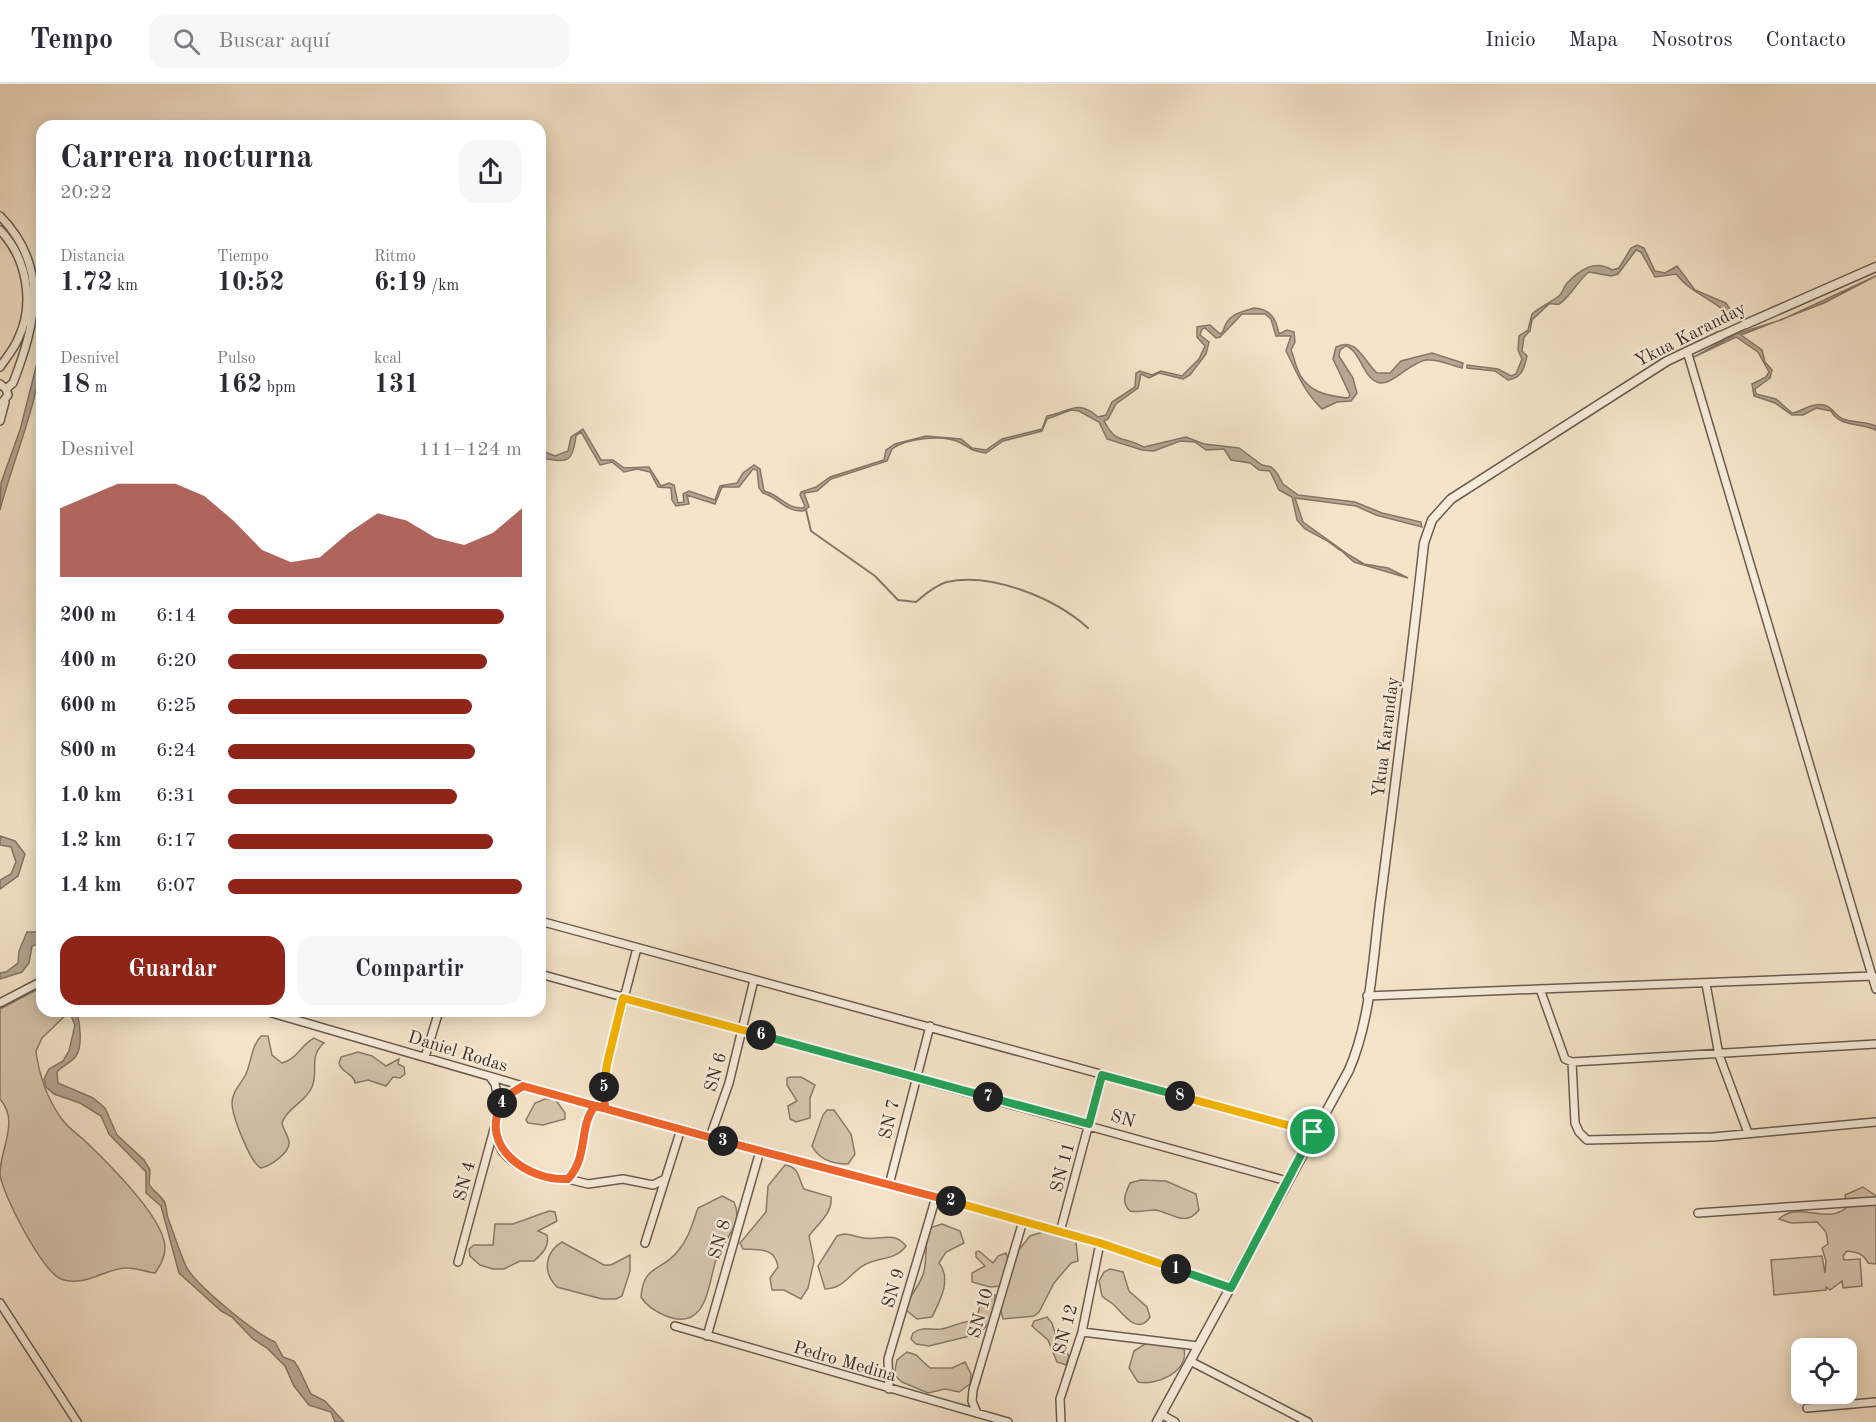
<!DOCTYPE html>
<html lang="es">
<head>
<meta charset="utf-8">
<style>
  body { margin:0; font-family:"Old Standard TT",serif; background:#f7f7f7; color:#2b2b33; height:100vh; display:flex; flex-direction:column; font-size:22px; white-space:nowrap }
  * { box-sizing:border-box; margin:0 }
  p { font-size:20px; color:#7c7c81 }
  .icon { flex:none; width:33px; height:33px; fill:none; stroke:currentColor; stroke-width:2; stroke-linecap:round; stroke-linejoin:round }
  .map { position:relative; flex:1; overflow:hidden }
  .details { position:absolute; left:36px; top:36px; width:510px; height:897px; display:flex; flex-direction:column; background:#fff; border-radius:18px; box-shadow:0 3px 15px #0003 }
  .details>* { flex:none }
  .tools { position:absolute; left:1791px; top:1254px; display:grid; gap:12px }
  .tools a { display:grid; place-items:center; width:66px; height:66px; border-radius:12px; background:#fff; box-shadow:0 3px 15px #0003; font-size:30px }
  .pin { position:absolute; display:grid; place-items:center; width:51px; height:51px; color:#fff; margin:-26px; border:3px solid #fff; border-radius:50%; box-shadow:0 2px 6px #0007 }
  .km { position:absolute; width:30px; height:30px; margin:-15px; border-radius:50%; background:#222; color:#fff; font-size:16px; line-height:30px; text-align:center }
  .round { display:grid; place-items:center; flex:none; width:63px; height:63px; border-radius:18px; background:#f7f7f7 }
  .overview { display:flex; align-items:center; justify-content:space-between; height:102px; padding:0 24px }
  h1 { font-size:33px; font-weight:700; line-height:45px }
  .metrics { display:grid; grid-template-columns:repeat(3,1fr); gap:9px; height:102px; padding:6px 24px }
  .metrics div { display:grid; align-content:center }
  .metrics b { font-size:26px; font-weight:700 }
  .metrics small { font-size:16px; font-weight:400 }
  .metrics p { font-size:16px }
  .chart { height:168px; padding:12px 24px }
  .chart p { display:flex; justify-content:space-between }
  .chart svg { width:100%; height:108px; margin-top:6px; fill:#8f2418; opacity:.7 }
  .primary-button { display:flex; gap:12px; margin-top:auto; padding:12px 24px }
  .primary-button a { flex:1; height:69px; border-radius:18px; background:#8f2418; color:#fff; font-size:24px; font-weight:700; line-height:69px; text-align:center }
  .primary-button a+a { background:#f7f7f7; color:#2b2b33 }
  ul { padding:0 24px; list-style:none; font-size:20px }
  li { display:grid; grid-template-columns:96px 72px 1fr; align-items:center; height:45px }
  li i { height:15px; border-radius:8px; background:#8f2418 }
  header { display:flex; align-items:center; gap:36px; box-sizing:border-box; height:84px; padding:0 30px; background:#fff; border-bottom:2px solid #e1e1e2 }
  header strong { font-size:28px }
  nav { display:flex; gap:33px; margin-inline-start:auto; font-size:21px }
  .search { width:420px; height:54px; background:#f7f7f7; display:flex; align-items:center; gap:15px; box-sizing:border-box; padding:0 21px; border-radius:18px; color:#7c7c81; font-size:22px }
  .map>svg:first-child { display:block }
</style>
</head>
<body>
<header>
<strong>Tempo</strong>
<div class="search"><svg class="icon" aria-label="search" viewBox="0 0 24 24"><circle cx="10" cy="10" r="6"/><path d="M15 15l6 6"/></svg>Buscar aquí</div>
<nav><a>Inicio</a><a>Mapa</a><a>Nosotros</a><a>Contacto</a></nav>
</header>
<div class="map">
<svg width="1876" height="1338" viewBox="0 0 1876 1338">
  <rect width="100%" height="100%" fill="#f5e4c9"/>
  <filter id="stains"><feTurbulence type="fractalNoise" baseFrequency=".00333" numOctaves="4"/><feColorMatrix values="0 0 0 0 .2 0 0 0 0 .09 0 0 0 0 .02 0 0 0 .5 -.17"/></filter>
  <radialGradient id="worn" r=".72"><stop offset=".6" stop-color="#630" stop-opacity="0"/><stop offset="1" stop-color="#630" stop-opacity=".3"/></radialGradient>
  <path fill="#d6c5ad" stroke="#897a6a" stroke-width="1.5" d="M42,903V927L68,929L42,954L36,967C39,991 47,1014 61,1034C67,1043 76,1049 84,1056C106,1077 165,1134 165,1164C165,1174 160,1182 155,1189C146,1188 136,1184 128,1184C106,1183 86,1204 61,1195C42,1187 2,1110 0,1090C0,1064 20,1038 0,1015V925Z
    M261,952H268L272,971L282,979C297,975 301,961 314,954L324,959C308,973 319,986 312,1003C306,1018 287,1024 282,1039C283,1045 288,1051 289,1058C290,1069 270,1082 261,1084C250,1079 232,1031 232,1019C232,1007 242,999 246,990C252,976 251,963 261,952Z
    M358,968L372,972L386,982L399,975L398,980L404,983L405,990L400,994L393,993L386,1002L368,996L355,999C354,989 341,989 339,979L341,973Z
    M791,993H801L815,1001L810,1014V1034L796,1038L790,1035L788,1022L797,1017L787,1001V994Z
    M545,1015H555L565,1029V1035L543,1041L528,1039L526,1036L535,1019Z
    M827,1026H834L851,1050L855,1070L848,1080C834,1080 819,1076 812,1062L823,1031Z
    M785,1081C800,1083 798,1095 804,1105L831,1113C833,1130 817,1140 809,1152L814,1177L808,1204L801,1215L784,1206H772L770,1194L778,1183C775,1163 759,1166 743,1165L740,1159L766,1128L768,1102Z
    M1141,1096L1166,1097L1196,1110L1199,1126C1185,1144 1171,1128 1155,1126C1146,1126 1139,1129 1130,1127C1121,1118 1125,1110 1130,1099Z
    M1863,1103L1876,1112V1180L1868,1179C1864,1170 1857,1168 1847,1167L1843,1172L1844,1176L1860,1175L1862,1202L1843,1204L1842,1197L1830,1206L1826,1203V1206L1774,1211L1771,1176L1822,1172L1825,1189L1826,1177L1822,1164L1828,1160L1826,1148L1817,1138L1791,1139L1779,1135C1800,1116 1827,1142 1847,1123L1845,1111Z
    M722,1112L734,1118C744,1139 725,1154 717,1173C708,1196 709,1249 666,1232C656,1227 647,1223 641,1213C643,1180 663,1187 678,1167C689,1154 692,1140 698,1124Z
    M549,1127L555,1128L557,1137L538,1147L547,1151C550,1162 542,1170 534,1177H520L504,1185H493L480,1181L470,1172L469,1165L474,1161H493L495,1140H513Z
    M942,1140L960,1147L964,1159L946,1168L939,1179C952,1195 940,1217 932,1233L917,1235L906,1226C908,1211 921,1202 924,1187C927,1173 925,1159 929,1144Z
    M1043,1148L1070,1153L1076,1158L1078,1177L1071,1179L1054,1199L1039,1228L1034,1232L1003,1235L1000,1223L1018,1167L1030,1152Z
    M844,1150C851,1150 856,1153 864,1154C880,1157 893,1146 906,1162C896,1176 880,1173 866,1180C851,1187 845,1205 825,1205L818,1182L837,1152Z
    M562,1158L604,1181H611L630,1171V1187L622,1212L616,1215H602L557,1203C542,1188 545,1168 562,1158Z
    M979,1167L993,1179L998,1172L1006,1169L1008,1175L1001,1202L990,1203L972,1198V1189L985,1182L976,1173V1168Z
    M1110,1185L1123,1188L1129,1207L1147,1223L1150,1233C1138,1252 1123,1230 1114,1221C1111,1218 1106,1216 1102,1212L1099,1197L1104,1188Z
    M989,1210L995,1211C996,1225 990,1242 978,1250L929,1262L916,1260L911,1255L913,1249C923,1242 930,1246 941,1245C953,1243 961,1237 974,1237C982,1228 976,1216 989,1210Z
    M1047,1233L1052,1239L1057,1255L1069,1272L1066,1281L1057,1278L1048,1256L1032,1242L1034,1237Z
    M1159,1259L1184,1265C1189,1288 1156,1302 1138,1298L1129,1284L1134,1267L1145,1260Z
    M907,1268L916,1271L930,1284H952L965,1278L971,1290L970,1300L959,1308L945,1305L928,1309L902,1298L894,1291L897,1276Z"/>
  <path fill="#b6a692" stroke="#857667" stroke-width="1.5" d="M1637,161L1644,164L1655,187L1665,189L1677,182L1695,206L1726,219L1736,234L1732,236C1716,214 1693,212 1676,190L1655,193L1641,168L1636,166L1618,190L1611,192L1589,188C1580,194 1566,218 1559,220C1556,221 1552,219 1549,220L1532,236L1530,247L1524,253L1522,267L1527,272C1524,285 1522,294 1508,296L1495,287L1467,284V281L1498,285L1511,292L1516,290L1522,275L1518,266L1519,252L1528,246L1532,230C1540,223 1552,218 1560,211C1563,208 1564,202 1567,199C1580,186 1595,175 1612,186L1619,184L1631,164Z
    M1876,192L1824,219L1741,251L1762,266L1765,278L1772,286L1770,294L1755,305L1756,310L1776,315L1792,329C1801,328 1807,322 1815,321C1832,318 1833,331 1843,335C1854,339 1865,337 1876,342V346C1861,339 1839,343 1831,327L1816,324L1803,331H1792L1775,319L1754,312L1752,300L1766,293L1769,288L1758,268L1736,253L1694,273L1736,250L1781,236Z
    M1254,224C1271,225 1276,235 1279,250L1287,246L1294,248L1295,258L1291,266C1294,272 1294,277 1297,284C1305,308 1327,312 1348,314L1350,311L1333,275L1336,263C1357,252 1364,278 1377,289H1390L1401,277L1432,269L1463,279L1462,284C1449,281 1440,275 1426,276C1411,278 1392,301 1380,299C1362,295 1362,268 1346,262L1340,266L1339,272L1353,294L1357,309L1351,317L1337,318L1322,325C1303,307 1297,288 1286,267L1291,252H1276L1271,235L1265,230H1242L1220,253L1216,254L1205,244L1202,245L1200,251L1209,258L1206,270L1190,291L1183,295L1159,289L1149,294L1141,290L1138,304L1116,320L1108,335L1104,337C1117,361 1121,351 1144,363L1186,353L1204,360L1239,364L1262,381L1271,383L1277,389L1283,400L1298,411L1355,418L1382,429L1421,438L1422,443L1376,431L1356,422L1295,414L1303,438L1349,471L1364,480L1388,484L1408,494L1354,478L1335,461L1305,445L1297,436L1292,413L1279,406L1270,387L1259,386L1250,379L1231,376L1224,365L1206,366L1195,358L1180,357L1154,367L1142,366L1107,355L1099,338L1079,327L1071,326L1047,335L1042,347L1003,357L986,369C970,366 973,366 961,359C944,350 907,354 892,365L887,377L831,395L817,407L804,409L809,423L803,427C785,428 778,413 763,409L759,404L757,386L753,385L739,403H722L715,420L687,411L689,420L676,422L672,416L671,404L658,403L650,388L637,385L624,388L612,378L600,381L581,348L576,352C572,383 565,377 540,374V366L555,372L568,367L571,353L583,345L601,376H613L624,384L649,383L661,402L669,399L674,401L678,419L684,418L683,410L689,407L715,416L720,402L737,399L743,389L754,381L760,385L764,407C779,410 786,425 803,424L805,422L800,411L801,408L816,403L830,393L884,376L886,366L895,360L926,352L961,355L972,364L986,366L1002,355L1042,345L1047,332C1068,329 1077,314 1098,333L1106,331L1112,318L1135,303L1136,289L1140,287L1152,291L1161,287L1182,292L1199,275L1205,262L1197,253V243L1210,241L1220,250C1226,246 1223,243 1227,238C1233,229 1244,227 1254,224Z
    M42,260C42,311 13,375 0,426L1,399L20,346Z
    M0,752L15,757L25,770L18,792L0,805V796L11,790L16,778L11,763L0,761Z
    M27,848H42V859L32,862L29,879L22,888L0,895V889L6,888L18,879L19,867Z
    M69,927H76C80,937 83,962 76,972C71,979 62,982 57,988L58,999L93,1014L105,1024L117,1051L144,1076L150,1086L149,1100C153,1107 159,1110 164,1117C167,1122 166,1129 168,1134C174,1150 179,1167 186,1182C194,1200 256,1250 275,1258L283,1273L294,1277L298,1283L311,1310L325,1317L344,1338H335L331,1328L309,1321L294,1302L285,1282L267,1264L253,1255L232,1233L221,1227L179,1189L161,1122L146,1109V1088L109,1050L101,1032L80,1019L54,1010L46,1003L44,995L49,985L63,977L69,967L75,941Z"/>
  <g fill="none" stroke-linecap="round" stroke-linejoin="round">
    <path stroke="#857667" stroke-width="2" d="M806,426L811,447L875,492L898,516L916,518C924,511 936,501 947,498C991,488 1055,514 1088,544
      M1328,457L1340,466"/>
    <defs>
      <path id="minor" d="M0,132C50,183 36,239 13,299L6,305
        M0,146C27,174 35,220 18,255C14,265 6,274 0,283
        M1720,252L1746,240
        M1687,267L1876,905
        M0,300L6,305L8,311L0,321
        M0,337L5,318
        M540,837L1313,1048
        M540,890L1287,1097
        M1706,900L1719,971L1748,1049
        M1540,905L1873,892
        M1367,912L1540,905L1565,975L1572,978L1876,960
        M0,919L42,897
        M265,927L523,1002L1023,1137L1100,1159L1231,1204
        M425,973L439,927
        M1572,978L1575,1039L1579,1048L1587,1056L1713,1053L1876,1038
        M490,993L495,1000L500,1023
        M605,1024L607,980L637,864
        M495,1045C497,1053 498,1062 503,1068C517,1085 546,1096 568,1095C589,1072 578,1043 595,1022
        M710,1053L729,999L754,896
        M568,1095L588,1100L623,1095L653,1101L665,1095
        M889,1101L930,942
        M1698,1129L1876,1117
        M1060,1148L1102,991
        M645,1159L681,1045
        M458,1178L500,1023L510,1009L523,1002
        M0,1219L77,1338
        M675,1242L1008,1338
        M1082,1248L1198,1262
        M707,1252L760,1067
        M1190,1277L1308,1338
        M889,1305L888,1275L936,1113
        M1807,1324L1876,1318
        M977,1329L972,1317L973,1306L1023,1137
        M1161,1330L1175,1338
        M1061,1338L1060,1315L1082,1248L1100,1159"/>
      <path id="tertiary" d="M1746,240L1876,183
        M1157,1338L1349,986C1372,933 1373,869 1381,812C1396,695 1411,577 1424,459L1432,436L1451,415L1667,277L1720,252"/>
    </defs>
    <use href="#minor" stroke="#6a5c4f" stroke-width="10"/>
    <use href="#tertiary" stroke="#6a5c4f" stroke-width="11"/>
    <use href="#minor" stroke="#f8eddc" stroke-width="7"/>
    <use href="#tertiary" stroke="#f8eddc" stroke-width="8"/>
  </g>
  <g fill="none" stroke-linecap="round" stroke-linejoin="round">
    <defs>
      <path id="split-1" d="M1176,1185L1231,1204L1313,1048"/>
      <path id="split-2" d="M951,1117L1100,1159L1176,1185"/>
      <path id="split-3" d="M723,1057L951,1117"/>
      <path id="split-4" d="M502,1019L510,1010L523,1002L723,1057"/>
      <path id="split-5" d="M502,1019C478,1063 528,1097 568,1095C589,1072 578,1043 595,1022L605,1024L604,1003"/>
      <path id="split-6" d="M604,1003L607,980L623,914L761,951"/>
      <path id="split-7" d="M761,951L988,1013"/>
      <path id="split-8" d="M988,1013L1089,1040L1102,991L1180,1012"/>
      <path id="split-9" d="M1180,1012L1313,1048"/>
    </defs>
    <use href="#split-1" stroke="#fff" stroke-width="12"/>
    <use href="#split-2" stroke="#fff" stroke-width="12"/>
    <use href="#split-3" stroke="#fff" stroke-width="12"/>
    <use href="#split-4" stroke="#fff" stroke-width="12"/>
    <use href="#split-5" stroke="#fff" stroke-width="12"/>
    <use href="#split-6" stroke="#fff" stroke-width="12"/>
    <use href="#split-7" stroke="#fff" stroke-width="12"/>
    <use href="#split-8" stroke="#fff" stroke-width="12"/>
    <use href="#split-9" stroke="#fff" stroke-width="12"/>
    <use href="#split-1" stroke="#22a559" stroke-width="8"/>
    <use href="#split-2" stroke="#f5b400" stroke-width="8"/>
    <use href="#split-3" stroke="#f0652b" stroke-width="8"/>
    <use href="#split-4" stroke="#f0652b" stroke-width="8"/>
    <use href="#split-5" stroke="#f0652b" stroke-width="8"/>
    <use href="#split-6" stroke="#f5b400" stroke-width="8"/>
    <use href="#split-7" stroke="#22a559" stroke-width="8"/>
    <use href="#split-8" stroke="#22a559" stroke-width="8"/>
    <use href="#split-9" stroke="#f5b400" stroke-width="8"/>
  </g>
  <g text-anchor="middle" stroke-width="4.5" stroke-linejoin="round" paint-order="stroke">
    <g font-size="18" fill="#3c2f26" stroke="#f8eddc">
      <text transform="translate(1690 250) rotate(-27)" y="6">Ykua Karanday</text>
      <text transform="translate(1385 653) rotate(-83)" y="6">Ykua Karanday</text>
      <text transform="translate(458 967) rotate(17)" y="6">Daniel Rodas</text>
      <text transform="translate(715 988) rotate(-74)" y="6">SN 6</text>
      <text transform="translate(1123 1034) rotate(16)" y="6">SN</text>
      <text transform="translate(889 1035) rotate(-77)" y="6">SN 7</text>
      <text transform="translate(1062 1083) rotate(-75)" y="6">SN 11</text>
      <text transform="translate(464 1097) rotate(-75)" y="6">SN 4</text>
      <text transform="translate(719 1155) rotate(-74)" y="6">SN 8</text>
      <text transform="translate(893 1204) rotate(-73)" y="6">SN 9</text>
      <text transform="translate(980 1229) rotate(-74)" y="6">SN 10</text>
      <text transform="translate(1065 1245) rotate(-75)" y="6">SN 12</text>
      <text transform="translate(845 1277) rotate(16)" y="6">Pedro Medina</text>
    </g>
  </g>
  <rect width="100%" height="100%" filter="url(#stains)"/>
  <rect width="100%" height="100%" fill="url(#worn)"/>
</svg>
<div class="tools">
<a><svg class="icon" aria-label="locate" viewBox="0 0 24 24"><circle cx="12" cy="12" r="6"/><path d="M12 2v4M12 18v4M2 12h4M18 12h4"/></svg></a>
</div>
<div class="pin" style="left:1313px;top:1048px;background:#1e9e55"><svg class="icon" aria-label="arrive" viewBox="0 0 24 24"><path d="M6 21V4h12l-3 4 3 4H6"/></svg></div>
<b class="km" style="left:1176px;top:1185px">1</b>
<b class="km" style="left:951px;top:1117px">2</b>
<b class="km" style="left:723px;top:1057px">3</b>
<b class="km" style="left:502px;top:1019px">4</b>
<b class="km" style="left:604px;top:1003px">5</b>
<b class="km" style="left:761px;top:951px">6</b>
<b class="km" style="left:988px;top:1013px">7</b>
<b class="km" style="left:1180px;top:1012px">8</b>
<section class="details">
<div class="overview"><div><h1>Carrera nocturna</h1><p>20:22</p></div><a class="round"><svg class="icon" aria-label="share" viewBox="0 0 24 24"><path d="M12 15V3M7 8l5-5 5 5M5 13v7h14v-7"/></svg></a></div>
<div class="metrics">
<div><p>Distancia</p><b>1.72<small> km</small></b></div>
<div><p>Tiempo</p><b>10:52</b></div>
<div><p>Ritmo</p><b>6:19<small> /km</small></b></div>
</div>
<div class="metrics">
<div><p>Desnivel</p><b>18<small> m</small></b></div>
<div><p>Pulso</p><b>162<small> bpm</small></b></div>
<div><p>kcal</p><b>131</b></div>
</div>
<div class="chart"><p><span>Desnivel</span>111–124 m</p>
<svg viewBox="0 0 160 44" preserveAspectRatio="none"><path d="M0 44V16L10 11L20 6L30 6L40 6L50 11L60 21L70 33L80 38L90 36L100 26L110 18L120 21L130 28L140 31L150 26L160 16V44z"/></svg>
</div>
<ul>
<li><b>200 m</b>6:14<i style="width:94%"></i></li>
<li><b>400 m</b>6:20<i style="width:88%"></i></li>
<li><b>600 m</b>6:25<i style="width:83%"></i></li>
<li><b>800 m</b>6:24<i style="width:84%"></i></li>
<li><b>1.0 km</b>6:31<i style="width:78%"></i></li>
<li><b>1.2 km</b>6:17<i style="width:90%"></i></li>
<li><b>1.4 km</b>6:07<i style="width:100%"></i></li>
</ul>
<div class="primary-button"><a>Guardar</a><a>Compartir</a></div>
</section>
</div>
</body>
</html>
